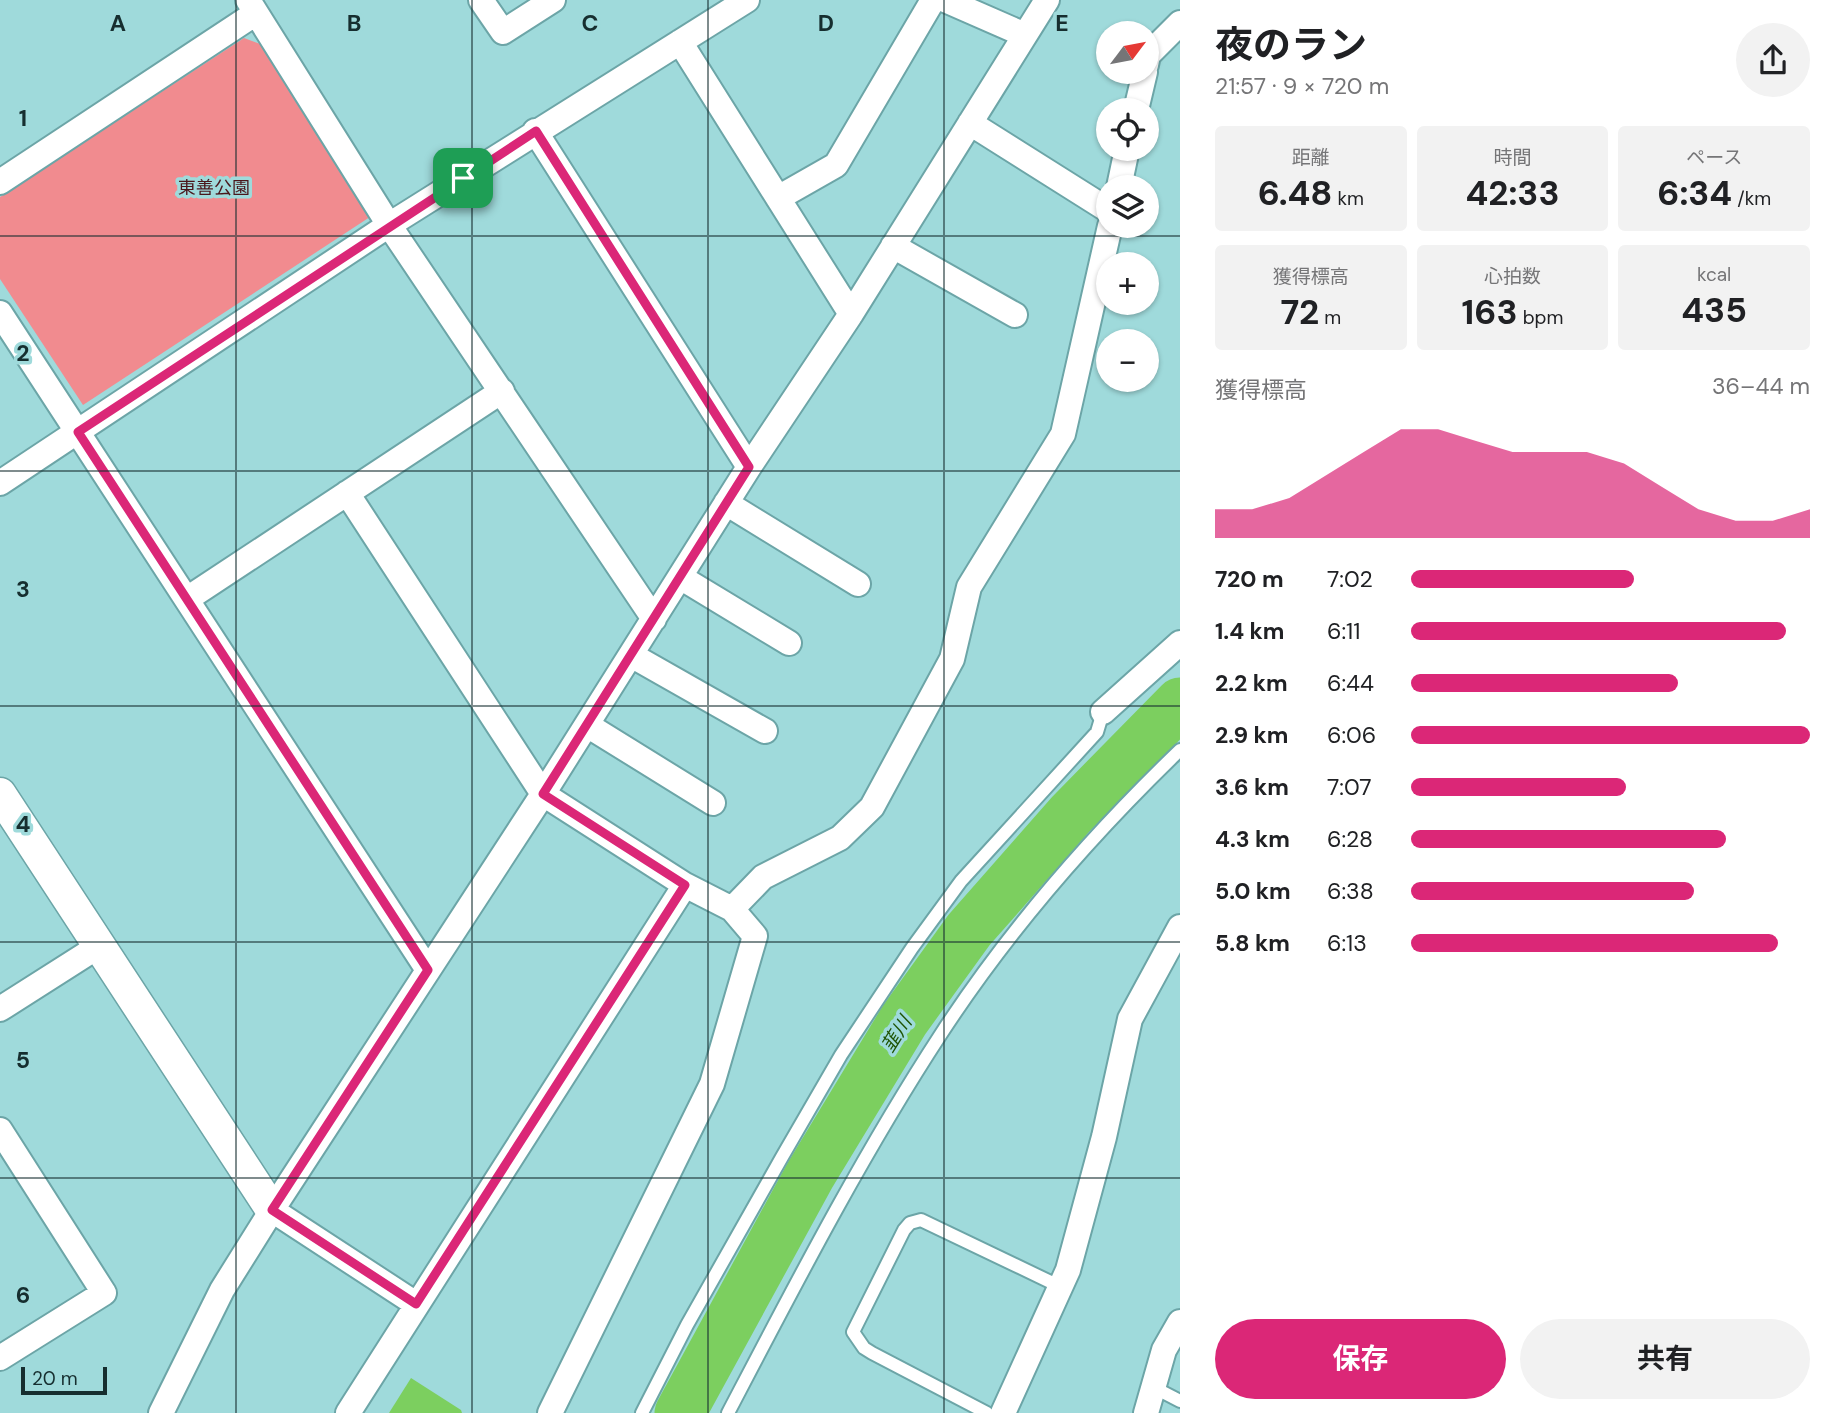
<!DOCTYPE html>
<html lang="ja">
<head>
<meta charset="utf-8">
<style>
  body { margin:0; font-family:"DM Sans","Noto Sans JP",sans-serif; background:#f2f2f2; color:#202124; height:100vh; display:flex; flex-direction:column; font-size:26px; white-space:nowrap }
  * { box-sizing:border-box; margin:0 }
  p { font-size:23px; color:#757577 }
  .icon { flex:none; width:38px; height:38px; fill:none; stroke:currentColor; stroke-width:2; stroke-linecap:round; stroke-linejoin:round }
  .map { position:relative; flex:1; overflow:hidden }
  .panel { display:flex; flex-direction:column; background:#fff; width:665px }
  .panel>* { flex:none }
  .needle { width:46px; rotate:58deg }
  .fabs { position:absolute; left:1096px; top:21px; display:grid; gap:14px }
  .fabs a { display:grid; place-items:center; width:63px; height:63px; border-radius:50%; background:#fff; box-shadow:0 2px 5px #0004; font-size:35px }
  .scale { position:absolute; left:21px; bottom:18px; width:86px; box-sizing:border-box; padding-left:7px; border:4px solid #162e2f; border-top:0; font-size:19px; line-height:24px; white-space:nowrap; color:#162e2f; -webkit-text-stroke:5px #9fdadb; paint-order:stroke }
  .pin { position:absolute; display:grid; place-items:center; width:60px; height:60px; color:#fff; margin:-30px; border-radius:14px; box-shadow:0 4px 10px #0006 }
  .round { display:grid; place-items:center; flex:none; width:74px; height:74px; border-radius:37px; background:#f2f2f2 }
  .summary { display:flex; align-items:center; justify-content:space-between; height:119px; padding:0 35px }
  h1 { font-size:38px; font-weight:700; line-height:52px }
  .metrics { display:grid; grid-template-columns:repeat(3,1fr); gap:10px; height:119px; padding:7px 35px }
  .metrics div { display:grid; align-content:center; border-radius:7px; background:#f2f2f2; text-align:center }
  .metrics b { font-size:35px; font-weight:700 }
  .metrics small { font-size:19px; font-weight:400 }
  .metrics p { font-size:19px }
  .chart { height:196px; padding:14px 35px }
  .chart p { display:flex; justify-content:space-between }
  .chart svg { width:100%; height:126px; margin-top:7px; fill:#db2777; opacity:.7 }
  .action { display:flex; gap:14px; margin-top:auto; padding:14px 35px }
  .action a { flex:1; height:80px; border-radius:42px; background:#db2777; color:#fff; font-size:28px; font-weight:700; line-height:80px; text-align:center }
  .action a+a { background:#f2f2f2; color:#202124 }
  ul { padding:0 35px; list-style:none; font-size:23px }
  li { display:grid; grid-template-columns:112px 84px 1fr; align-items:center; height:52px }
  li i { height:18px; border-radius:9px; background:#db2777 }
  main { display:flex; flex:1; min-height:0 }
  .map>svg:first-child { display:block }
</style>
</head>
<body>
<main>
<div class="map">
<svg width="1180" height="1413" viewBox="0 0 1180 1413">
  <rect width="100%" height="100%" fill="#9fdadb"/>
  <path fill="#f18b8f" d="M244,38L263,45L373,215L83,405L0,279V197Z"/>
  <path fill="#7ccf5f" d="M411,1378L461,1410L462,1413H389Z"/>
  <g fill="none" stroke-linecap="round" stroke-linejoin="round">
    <path stroke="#7ccf5f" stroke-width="51" d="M680,1413L810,1175L904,1020L969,930L1071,814L1180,703"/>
    <defs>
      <path id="service" d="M1153,1387L1180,1401
        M642,1413L687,1325L782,1157L841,1055L912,948L961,881L1097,732L1103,712
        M728,1413C795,1285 862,1155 941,1034C1008,931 1092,835 1180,750
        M987,1413L872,1353L864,1348L853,1332L904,1230L910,1223L921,1220L1061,1287"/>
      <path id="minor" d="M248,0L389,225L654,619
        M481,0L503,32L553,0
        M945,0L1025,35
        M680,42L851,314
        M1146,65L1148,55L1180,23
        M1136,110L1145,72
        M970,123L1108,210
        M535,131L749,467
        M0,182L256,13
        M1119,187L1127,149
        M778,198L836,165L933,0
        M893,246L1015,315
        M0,313L428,970
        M0,483L389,225L747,0
        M347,493L543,794L685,885L348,1413
        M726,503L858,584
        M680,577L789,643
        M187,599L502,391
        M631,655L765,731
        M1103,712L1180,643
        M587,725L713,803
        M732,909L763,877L840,838L872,807L952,659L969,587L1063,434L1110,226
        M0,1009L99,946
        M0,1130L104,1293L0,1358
        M272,1210L416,1304
        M161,1413L222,1290L272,1210L543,794L749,467L851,314L1047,0
        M550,1413L712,1084L755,936L732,909L685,885
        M1003,1413L1068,1270L1104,1137L1130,1019L1180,927
        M1146,1413L1164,1350L1180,1322"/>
      <path id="tertiary" d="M0,794L272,1210"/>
    </defs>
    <use href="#service" stroke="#6ca5a7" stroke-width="16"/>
    <use href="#minor" stroke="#6ca5a7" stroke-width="28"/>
    <use href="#tertiary" stroke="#6ca5a7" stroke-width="35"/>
    <use href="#service" stroke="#fff" stroke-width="12"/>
    <use href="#minor" stroke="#fff" stroke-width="24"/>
    <use href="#tertiary" stroke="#fff" stroke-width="32"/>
  </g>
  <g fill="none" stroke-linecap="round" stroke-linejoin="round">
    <defs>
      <path id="route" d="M536,131L749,467L543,794L685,885L416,1304L272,1210L428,970L78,432Z"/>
    </defs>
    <use href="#route" stroke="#fff" stroke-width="14"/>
    <use href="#route" stroke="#db2777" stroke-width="9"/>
  </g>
  <path fill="none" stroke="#162e2f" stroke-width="2" stroke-opacity="0.55" d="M236,0V1413M472,0V1413M708,0V1413M944,0V1413M0,236H1180M0,471H1180M0,706H1180M0,942H1180M0,1178H1180"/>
  <g text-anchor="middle" stroke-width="7" stroke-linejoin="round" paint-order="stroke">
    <g font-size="18" fill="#4a161b" stroke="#9fdadb">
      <text x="214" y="194">東善公園</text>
    </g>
    <g font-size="19" font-style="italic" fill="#1e5303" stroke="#9fdadb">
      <text transform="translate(896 1034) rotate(-58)" y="7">韮川</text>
    </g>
  </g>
  <g font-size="23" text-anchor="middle" font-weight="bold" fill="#162e2f" stroke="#9fdadb" stroke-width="7" stroke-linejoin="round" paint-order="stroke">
    <text x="118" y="31">A</text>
    <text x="354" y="31">B</text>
    <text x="590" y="31">C</text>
    <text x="826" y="31">D</text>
    <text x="1062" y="31">E</text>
    <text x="23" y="126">1</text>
    <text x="23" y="361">2</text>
    <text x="23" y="597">3</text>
    <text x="23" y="832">4</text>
    <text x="23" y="1068">5</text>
    <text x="23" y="1303">6</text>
  </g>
</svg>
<div class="fabs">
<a><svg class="needle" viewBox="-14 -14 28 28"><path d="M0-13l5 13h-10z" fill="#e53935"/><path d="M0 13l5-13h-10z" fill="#757577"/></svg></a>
<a><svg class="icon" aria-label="locate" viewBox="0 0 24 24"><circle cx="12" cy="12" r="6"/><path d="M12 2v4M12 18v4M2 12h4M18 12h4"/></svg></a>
<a><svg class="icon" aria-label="layers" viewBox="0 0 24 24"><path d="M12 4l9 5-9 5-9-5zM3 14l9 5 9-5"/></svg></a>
<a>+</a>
<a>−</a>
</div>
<div class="scale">20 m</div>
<div class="pin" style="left:463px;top:178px;background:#1e9e55"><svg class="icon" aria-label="arrive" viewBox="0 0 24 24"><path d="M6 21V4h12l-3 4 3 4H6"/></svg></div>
</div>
<section class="panel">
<div class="summary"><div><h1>夜のラン</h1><p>21:57 · 9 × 720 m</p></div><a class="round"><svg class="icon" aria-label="share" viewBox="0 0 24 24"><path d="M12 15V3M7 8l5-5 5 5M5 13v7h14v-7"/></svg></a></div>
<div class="metrics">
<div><p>距離</p><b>6.48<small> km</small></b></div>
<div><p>時間</p><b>42:33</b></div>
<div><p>ペース</p><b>6:34<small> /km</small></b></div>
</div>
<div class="metrics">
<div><p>獲得標高</p><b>72<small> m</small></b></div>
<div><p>心拍数</p><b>163<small> bpm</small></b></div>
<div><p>kcal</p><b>435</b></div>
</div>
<div class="chart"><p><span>獲得標高</span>36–44 m</p>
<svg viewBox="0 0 160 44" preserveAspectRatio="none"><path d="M0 44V34L10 34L20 30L30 22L40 14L50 6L60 6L70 10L80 14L90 14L100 14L110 18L120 26L130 34L140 38L150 38L160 34V44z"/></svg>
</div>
<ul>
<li><b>720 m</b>7:02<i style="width:56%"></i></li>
<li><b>1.4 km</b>6:11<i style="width:94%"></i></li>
<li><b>2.2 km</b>6:44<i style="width:67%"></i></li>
<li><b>2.9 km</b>6:06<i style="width:100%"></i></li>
<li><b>3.6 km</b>7:07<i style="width:54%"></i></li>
<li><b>4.3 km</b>6:28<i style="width:79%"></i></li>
<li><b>5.0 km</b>6:38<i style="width:71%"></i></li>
<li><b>5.8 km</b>6:13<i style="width:92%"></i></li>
</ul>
<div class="action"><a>保存</a><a>共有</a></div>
</section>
</main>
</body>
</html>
